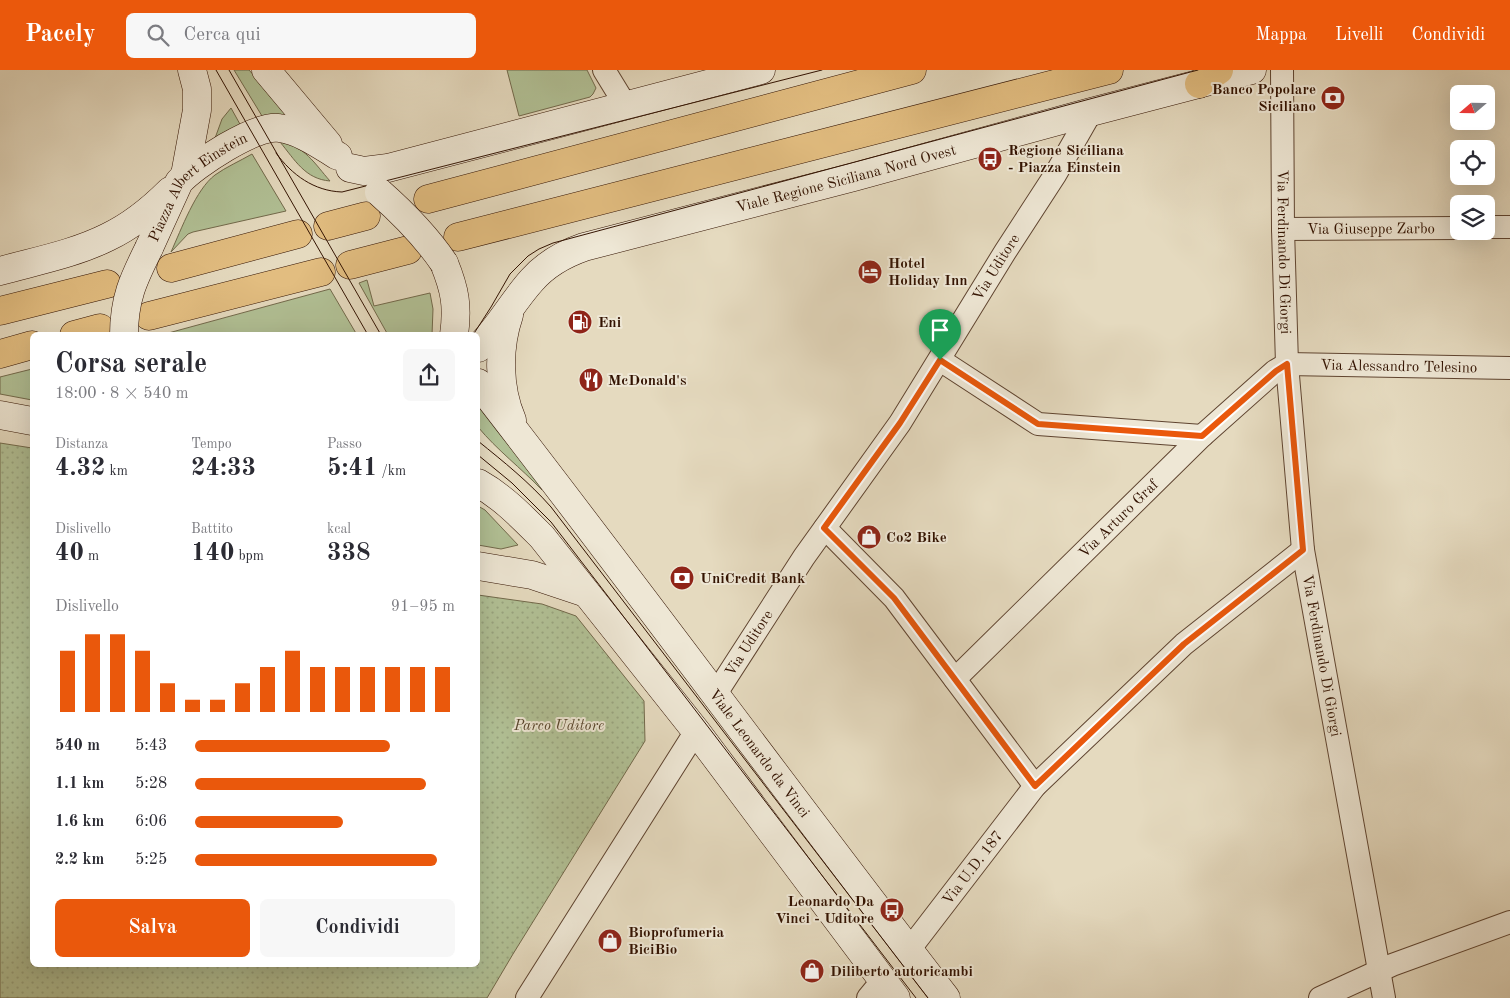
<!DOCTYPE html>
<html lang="it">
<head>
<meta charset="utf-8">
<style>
  body { margin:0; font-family:"Old Standard TT",serif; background:#f7f7f7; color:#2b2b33; height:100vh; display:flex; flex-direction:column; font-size:19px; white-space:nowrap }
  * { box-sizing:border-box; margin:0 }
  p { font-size:16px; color:#7c7c81 }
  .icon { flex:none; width:28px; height:28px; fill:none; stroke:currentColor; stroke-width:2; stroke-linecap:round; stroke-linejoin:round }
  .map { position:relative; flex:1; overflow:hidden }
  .side { position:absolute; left:30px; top:262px; width:450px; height:635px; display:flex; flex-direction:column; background:#fff; border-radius:8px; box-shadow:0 5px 20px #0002 }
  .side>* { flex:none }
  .needle { width:32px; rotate:250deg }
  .buttons { position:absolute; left:1450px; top:15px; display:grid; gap:10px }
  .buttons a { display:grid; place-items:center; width:45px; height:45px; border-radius:8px; background:#fff; box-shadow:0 5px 20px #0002; font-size:25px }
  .pin { position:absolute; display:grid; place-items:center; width:42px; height:42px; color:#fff; margin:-51px -21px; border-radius:50% 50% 50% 0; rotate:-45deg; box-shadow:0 0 5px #0007 }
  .pin .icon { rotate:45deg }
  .round { display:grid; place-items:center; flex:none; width:52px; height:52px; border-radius:8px; background:#f7f7f7 }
  .summary { display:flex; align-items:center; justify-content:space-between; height:85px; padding:0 25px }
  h1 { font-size:28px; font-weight:700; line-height:38px }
  .stats { display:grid; grid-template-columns:repeat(3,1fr); gap:8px; height:85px; padding:5px 25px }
  .stats div { display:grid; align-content:center }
  .stats b { font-size:25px; font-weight:700 }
  .stats small { font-size:14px; font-weight:400 }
  .stats p { font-size:14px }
  .chart { height:140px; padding:10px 25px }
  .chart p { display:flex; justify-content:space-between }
  .chart svg { width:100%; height:90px; margin-top:5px; stroke:#ea580c; stroke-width:6 }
  .cta { display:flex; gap:10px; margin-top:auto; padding:10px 25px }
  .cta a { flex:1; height:58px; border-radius:8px; background:#ea580c; color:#fff; font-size:20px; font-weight:700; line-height:58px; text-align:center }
  .cta a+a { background:#f7f7f7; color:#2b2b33 }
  ul { padding:0 25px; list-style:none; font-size:16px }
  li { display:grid; grid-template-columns:80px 60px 1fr; align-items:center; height:38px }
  li i { height:12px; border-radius:6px; background:#ea580c }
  header { display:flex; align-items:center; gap:30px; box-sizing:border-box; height:70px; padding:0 25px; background:#ea580c; color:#fff }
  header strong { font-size:24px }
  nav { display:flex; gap:28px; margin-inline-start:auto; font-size:18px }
  .search { width:350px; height:45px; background:#f7f7f7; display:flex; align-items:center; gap:12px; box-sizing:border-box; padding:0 18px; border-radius:8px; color:#7c7c81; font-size:19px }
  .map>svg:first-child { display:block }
</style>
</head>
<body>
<header>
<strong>Pacely</strong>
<div class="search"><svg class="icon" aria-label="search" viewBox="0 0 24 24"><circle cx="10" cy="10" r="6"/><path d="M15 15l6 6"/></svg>Cerca qui</div>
<nav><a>Mappa</a><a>Livelli</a><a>Condividi</a></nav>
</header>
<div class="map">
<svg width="1510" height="928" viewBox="0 0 1510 928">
  <defs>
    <pattern id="park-dots" width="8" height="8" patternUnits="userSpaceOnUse" patternTransform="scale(1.25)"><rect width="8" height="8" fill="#b1c095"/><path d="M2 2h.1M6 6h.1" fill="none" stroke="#99a47f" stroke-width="1.8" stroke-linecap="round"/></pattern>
  </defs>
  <rect width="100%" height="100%" fill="#e5dabf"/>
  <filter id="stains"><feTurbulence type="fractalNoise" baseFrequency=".004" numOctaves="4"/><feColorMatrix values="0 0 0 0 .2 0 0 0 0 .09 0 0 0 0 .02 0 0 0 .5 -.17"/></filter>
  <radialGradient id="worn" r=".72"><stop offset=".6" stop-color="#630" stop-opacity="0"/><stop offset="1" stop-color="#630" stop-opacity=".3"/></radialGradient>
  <path fill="#b1c095" stroke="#72694b" d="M234,0H249L289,45L262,46Z
    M507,0H587L596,18L593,24L590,27L519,46Z
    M231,38L241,56L214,71L222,49Z
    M280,72C304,75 315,94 330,111C305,109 295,90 280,72Z
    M252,84L286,141L193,162L188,164L171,182C181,160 196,119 215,105C226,97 240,91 252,84Z
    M367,210L374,236L430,223L433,239L432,265H388L359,213Z
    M330,219L357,265H161Z
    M32,299V330L0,324V307Z
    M478,330L544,417L542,420C521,398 497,380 478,357Z
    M478,436L485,440L518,475L501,479L478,475Z"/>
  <path fill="url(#park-dots)" stroke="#72694b" d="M0,373L32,378V895H478V525L542,534L576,546L644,631L645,671L513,884L487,928H0Z"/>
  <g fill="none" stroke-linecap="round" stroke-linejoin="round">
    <defs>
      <g id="street">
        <path d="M604,0L626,36"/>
        <path id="s1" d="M1282,0L1283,159L1287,294L1303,480L1384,928"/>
        <path d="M1486,157H1510"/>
        <path id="s2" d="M1283,159L1459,158"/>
        <path d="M940,290L1038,354L1202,366"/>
        <path d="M825,458L894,528L1035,716"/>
        <path id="s3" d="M955,609L1202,366L1275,301L1287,294L1510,298"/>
        <path id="s4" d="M715,625L804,487L900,353L1005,182L1055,105L1091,42"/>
        <path id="s5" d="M909,880L1035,716L1184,574L1303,480"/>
        <path d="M527,928L696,661"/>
        <path d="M868,928L882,911"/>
        <path d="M1320,928L1392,895L1510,852"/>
      </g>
      <g id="secondary">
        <path d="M266,0L328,74"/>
        <path d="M350,98L364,101L388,98L761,0"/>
        <path d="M185,105L197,40V19L192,0"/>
        <path id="s6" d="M149,178L179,112C194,95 256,54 279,58C301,61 320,75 338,86"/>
        <path d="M444,193C455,220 458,236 454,265"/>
        <path d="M0,201C36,191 74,184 108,167C131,156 152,139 170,121"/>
        <path d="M509,245C498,277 498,318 512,350"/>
        <path id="s7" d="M478,278C499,258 512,232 532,210C546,194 564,184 584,177L854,107L1091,42L1252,0"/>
        <path id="s8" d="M478,313C636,516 788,724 946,928"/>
        <path d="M0,345L32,351"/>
        <path d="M478,413C503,427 522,447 542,467L696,661L896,928"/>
        <path d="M478,496L532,505L586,523"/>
      </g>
      <path id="primary" d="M1199,14L1219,0
        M428,129L912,0
        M328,156L366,146
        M458,167L1109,0
        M350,195L408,180
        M171,198L298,164
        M0,241L107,214
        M149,246L321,202
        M74,265L100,258
        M0,284L32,275"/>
    </defs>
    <use href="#street" stroke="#5f4430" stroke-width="24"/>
    <use href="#secondary" stroke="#321201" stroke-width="29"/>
    <use href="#primary" stroke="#321201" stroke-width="29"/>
    <use href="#street" stroke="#eee7d5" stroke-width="22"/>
    <use href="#secondary" stroke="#eee7d5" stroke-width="28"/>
    <use href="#primary" stroke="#e2bd80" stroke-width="28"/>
    <path stroke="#321201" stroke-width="1" d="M216,0L368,265
      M229,0L381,265
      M276,83C292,105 314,121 342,122L822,0
      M473,265L491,237L510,204L528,186L539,179L553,173L1198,0
      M478,371C504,392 529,412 551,437L928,928
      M478,385L512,413L551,452L916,928"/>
    <defs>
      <path id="secondary-bridge" d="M379,122C404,144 425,165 444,193
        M124,265C124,229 133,210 149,178"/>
    </defs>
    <use href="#secondary-bridge" stroke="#321201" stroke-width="29" stroke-linecap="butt"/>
    <use href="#secondary-bridge" stroke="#eee7d5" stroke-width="28"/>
  </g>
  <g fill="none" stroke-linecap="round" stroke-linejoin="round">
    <defs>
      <path id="route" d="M940,290L1038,354L1202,366L1276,301L1287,294L1303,480L1184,574L1035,716L894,528L824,458L900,353Z"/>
    </defs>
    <use href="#route" stroke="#fff" stroke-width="10"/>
    <use href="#route" stroke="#ea580c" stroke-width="6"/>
  </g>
  <defs>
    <symbol id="bank-disc" viewBox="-11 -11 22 22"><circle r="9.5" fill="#8f2418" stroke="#eee7d5"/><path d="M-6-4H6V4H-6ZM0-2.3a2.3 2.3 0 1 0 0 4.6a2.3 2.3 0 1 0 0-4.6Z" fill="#fff"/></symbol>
    <symbol id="bus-disc" viewBox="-11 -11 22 22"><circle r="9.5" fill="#8f2418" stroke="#eee7d5"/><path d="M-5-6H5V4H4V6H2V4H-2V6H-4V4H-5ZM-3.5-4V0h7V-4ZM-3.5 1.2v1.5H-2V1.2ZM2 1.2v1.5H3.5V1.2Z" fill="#fff"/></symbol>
    <symbol id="hotel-disc" viewBox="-11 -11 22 22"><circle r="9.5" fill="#8f2418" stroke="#eee7d5"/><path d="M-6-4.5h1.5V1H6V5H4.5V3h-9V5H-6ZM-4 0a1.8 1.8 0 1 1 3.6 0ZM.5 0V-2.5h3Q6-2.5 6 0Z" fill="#fff"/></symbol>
    <symbol id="fuel-disc" viewBox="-11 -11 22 22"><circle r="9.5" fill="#8f2418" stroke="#eee7d5"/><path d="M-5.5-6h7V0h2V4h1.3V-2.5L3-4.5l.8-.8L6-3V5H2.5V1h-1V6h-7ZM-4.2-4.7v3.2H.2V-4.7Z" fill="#fff"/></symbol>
    <symbol id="restaurant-disc" viewBox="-11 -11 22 22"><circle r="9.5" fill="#8f2418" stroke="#eee7d5"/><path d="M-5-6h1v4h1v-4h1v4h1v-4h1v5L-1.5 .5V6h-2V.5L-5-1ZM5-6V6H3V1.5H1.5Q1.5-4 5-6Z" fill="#fff"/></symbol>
    <symbol id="shop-disc" viewBox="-11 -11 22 22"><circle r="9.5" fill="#8f2418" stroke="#eee7d5"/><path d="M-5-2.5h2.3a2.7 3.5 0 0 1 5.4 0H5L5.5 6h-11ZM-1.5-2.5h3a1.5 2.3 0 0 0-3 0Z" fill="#fff"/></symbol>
  </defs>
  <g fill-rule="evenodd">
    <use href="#bank-disc" x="1319" y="14" width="28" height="28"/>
    <use href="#bus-disc" x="976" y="75" width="28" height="28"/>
    <use href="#hotel-disc" x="856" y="188" width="28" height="28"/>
    <use href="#fuel-disc" x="566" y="238" width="28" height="28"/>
    <use href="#restaurant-disc" x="577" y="296" width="28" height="28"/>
    <use href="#shop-disc" x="855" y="453" width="28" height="28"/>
    <use href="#bank-disc" x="668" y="494" width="28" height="28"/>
    <use href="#bus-disc" x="878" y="826" width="28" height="28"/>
    <use href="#shop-disc" x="596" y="857" width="28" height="28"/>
    <use href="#shop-disc" x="798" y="887" width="28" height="28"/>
  </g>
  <g text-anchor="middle" stroke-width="4" stroke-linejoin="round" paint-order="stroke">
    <g font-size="15" font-weight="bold" fill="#321201" stroke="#eee7d5" text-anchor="start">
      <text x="1316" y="24" text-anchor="end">Banco Popolare<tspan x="1316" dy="17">Siciliano</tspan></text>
      <text x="1008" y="85">Regione Siciliana<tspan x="1008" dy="17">- Piazza Einstein</tspan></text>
      <text x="888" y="198">Hotel<tspan x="888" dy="17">Holiday Inn</tspan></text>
      <text x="598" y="257">Eni</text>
      <text x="608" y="315">McDonald's</text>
      <text x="886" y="472">Co2 Bike</text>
      <text x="700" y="513">UniCredit Bank</text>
      <text x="874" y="836" text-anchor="end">Leonardo Da<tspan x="874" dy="17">Vinci - Uditore</tspan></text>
      <text x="628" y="867">Bioprofumeria<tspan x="628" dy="17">BiciBio</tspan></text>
      <text x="830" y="906">Diliberto autoricambi</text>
    </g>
    <g font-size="15" fill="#321201" stroke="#eee7d5">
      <text dy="5" stroke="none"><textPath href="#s7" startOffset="420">Viale Regione Siciliana Nord Ovest</textPath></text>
      <text dy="5" stroke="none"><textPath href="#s6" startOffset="81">Piazza Albert Einstein</textPath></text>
      <text dy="5" stroke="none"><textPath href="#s2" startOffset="88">Via Giuseppe Zarbo</textPath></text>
      <text dy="5" stroke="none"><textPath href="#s1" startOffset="182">Via Ferdinando Di Giorgi</textPath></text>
      <text dy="5" stroke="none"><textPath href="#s4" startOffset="512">Via Uditore</textPath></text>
      <text dy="5" stroke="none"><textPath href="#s3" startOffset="570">Via Alessandro Telesino</textPath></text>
      <text dy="5" stroke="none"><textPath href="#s3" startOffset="229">Via Arturo Graf</textPath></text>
      <text dy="5" stroke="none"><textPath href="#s4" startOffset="62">Via Uditore</textPath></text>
      <text dy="5" stroke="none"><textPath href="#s1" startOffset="588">Via Ferdinando Di Giorgi</textPath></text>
      <text dy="5" stroke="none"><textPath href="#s8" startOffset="465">Viale Leonardo da Vinci</textPath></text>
      <text dy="5" stroke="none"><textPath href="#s5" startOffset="104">Via U.D. 187</textPath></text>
    </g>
    <g font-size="15" font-style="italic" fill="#58462d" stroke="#eee7d5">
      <text x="559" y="660">Parco Uditore</text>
    </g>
  </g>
  <rect width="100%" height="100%" filter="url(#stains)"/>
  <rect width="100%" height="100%" fill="url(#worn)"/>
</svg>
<div class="buttons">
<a><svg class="needle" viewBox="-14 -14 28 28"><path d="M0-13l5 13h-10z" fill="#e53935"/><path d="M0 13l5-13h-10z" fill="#7c7c81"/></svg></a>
<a><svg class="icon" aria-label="locate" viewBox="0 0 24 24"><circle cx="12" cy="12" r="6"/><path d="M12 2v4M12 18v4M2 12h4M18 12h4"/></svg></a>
<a><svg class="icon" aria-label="layers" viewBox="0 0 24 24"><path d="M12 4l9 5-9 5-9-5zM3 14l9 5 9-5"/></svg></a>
</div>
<div class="pin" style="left:940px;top:290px;background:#1e9e55"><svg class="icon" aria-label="arrive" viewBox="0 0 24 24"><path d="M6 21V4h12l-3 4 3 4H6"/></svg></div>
<section class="side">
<div class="summary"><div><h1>Corsa serale</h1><p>18:00 · 8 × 540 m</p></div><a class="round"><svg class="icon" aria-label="share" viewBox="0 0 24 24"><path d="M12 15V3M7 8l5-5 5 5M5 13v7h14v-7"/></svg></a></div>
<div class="stats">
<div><p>Distanza</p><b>4.32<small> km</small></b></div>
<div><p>Tempo</p><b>24:33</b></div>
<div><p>Passo</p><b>5:41<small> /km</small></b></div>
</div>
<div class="stats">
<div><p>Dislivello</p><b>40<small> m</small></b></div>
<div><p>Battito</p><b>140<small> bpm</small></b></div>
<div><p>kcal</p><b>338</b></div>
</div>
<div class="chart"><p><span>Dislivello</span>91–95 m</p>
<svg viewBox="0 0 160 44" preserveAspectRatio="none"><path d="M5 44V14M15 44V6M25 44V6M35 44V14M45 44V30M55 44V38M65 44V38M75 44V30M85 44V22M95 44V14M105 44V22M115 44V22M125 44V22M135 44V22M145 44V22M155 44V22"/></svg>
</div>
<ul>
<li><b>540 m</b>5:43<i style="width:75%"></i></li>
<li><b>1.1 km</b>5:28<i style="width:89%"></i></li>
<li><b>1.6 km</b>6:06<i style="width:57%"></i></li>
<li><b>2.2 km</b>5:25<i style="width:93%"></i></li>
</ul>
<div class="cta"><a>Salva</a><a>Condividi</a></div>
</section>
</div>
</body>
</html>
